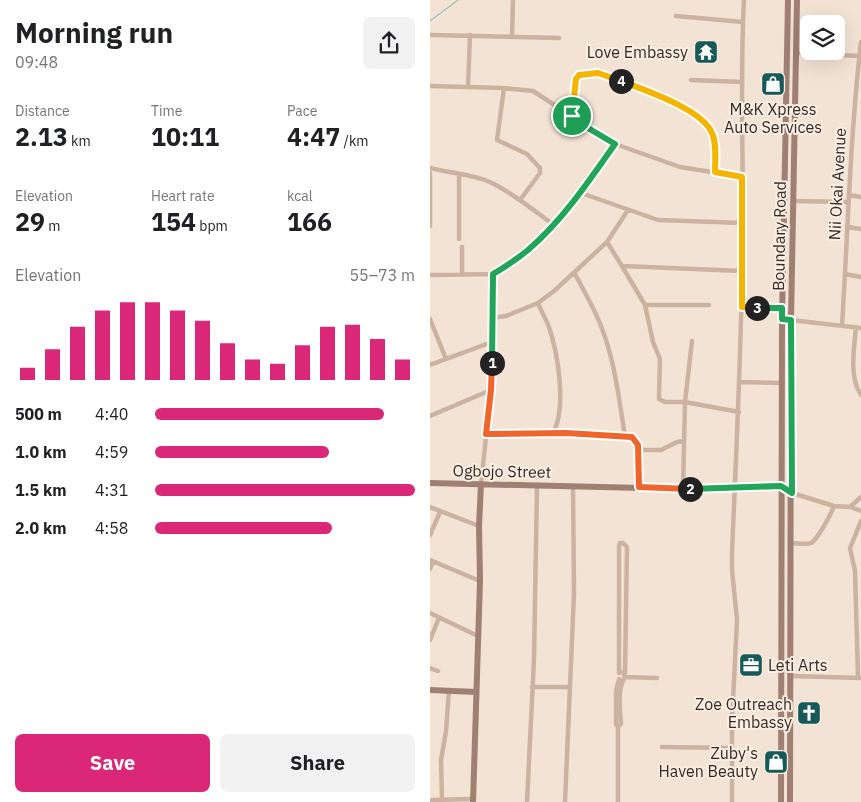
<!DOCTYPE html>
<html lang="en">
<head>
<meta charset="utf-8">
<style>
  body { margin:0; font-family:"IBM Plex Sans",sans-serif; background:#f2f2f2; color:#202124; height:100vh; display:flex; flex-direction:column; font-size:19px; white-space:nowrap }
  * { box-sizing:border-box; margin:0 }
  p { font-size:16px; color:#757577 }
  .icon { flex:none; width:28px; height:28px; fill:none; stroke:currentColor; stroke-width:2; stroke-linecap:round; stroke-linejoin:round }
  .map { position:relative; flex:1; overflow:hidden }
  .panel { display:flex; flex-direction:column; background:#fff; width:430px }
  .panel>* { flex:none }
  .buttons { position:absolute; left:370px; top:15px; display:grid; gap:10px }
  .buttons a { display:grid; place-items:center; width:45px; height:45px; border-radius:8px; background:#fff; box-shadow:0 5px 20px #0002; font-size:25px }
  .pin { position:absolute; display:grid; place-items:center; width:42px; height:42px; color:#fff; margin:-21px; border:2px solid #fff; border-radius:50%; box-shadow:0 1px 5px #0007 }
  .km { position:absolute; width:25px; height:25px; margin:-12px; border-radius:50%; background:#222; color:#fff; font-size:14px; line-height:25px; text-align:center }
  .round { display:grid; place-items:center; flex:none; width:52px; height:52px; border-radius:8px; background:#f2f2f2 }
  .overview { display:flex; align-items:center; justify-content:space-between; height:85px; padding:0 15px }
  h1 { font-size:28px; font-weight:700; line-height:38px }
  .metrics { display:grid; grid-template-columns:repeat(3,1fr); gap:8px; height:85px; padding:5px 15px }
  .metrics div { display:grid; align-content:center }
  .metrics b { font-size:25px; font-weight:700 }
  .metrics small { font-size:14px; font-weight:400 }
  .metrics p { font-size:14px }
  .chart { height:140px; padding:10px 15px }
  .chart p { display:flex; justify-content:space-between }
  .chart svg { width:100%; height:90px; margin-top:5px; stroke:#db2777; stroke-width:6 }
  .cta { display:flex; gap:10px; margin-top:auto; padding:10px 15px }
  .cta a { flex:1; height:58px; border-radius:8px; background:#db2777; color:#fff; font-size:20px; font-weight:700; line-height:58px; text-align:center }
  .cta a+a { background:#f2f2f2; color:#202124 }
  ul { padding:0 15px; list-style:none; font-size:16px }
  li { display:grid; grid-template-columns:80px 60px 1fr; align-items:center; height:38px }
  li i { height:12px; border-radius:6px; background:#db2777 }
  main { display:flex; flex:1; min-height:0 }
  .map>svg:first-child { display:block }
</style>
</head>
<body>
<main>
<section class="panel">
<div class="overview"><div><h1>Morning run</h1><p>09:48</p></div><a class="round"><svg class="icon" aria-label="share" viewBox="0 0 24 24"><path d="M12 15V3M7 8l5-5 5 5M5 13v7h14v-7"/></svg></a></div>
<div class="metrics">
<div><p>Distance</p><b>2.13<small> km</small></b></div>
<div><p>Time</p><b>10:11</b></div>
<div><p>Pace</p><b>4:47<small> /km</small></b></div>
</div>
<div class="metrics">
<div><p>Elevation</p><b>29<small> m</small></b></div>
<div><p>Heart rate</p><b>154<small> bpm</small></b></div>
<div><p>kcal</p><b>166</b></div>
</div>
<div class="chart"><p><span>Elevation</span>55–73 m</p>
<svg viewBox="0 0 160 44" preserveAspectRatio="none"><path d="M5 44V38M15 44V29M25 44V18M35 44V10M45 44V6M55 44V6M65 44V10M75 44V15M85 44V26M95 44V34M105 44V36M115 44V27M125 44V18M135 44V17M145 44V24M155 44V34"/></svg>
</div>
<ul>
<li><b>500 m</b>4:40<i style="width:88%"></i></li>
<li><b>1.0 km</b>4:59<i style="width:67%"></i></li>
<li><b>1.5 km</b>4:31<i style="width:100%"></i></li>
<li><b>2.0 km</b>4:58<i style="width:68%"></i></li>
</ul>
<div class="cta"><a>Save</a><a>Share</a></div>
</section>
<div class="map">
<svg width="431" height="802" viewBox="0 0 431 802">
  <rect width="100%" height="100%" fill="#f3e3d5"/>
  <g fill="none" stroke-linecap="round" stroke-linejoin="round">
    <path stroke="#72b2b1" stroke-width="1" d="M0,21L28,0"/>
    <path stroke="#cbb2a1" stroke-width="4.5" d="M246,16L313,22
      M0,35L129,38
      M82,36L83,0
      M367,53L429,56
      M261,80L312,82
      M0,86L74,88L103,91L185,144L250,167L313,177
      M38,87L40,35
      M74,88L67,140L97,154L110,168V173L90,200
      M142,116L147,77C153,73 161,72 169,74C194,78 267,109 281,130C287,141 285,160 285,172
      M0,168C19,173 42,174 60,182C83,193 103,210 124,225
      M0,173V226
      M29,174V239
      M151,193L228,220L313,223
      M419,195L431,197
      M363,201L418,202
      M418,227L431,229
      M177,242L192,266L312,271
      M192,266L215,305L223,342L230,359L229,399L235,402H255L309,412
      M32,274V247
      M145,274C154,291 164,308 171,326C185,361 189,400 195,436
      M415,274L431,277
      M0,275L63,274L80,263L98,250L124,225L151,193L185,144
      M108,303C111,311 116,319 119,327C128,354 137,408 123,433
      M215,305H279
      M312,307L353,308
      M62,318L76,316L108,303L124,291L177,242L198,210
      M0,319L16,359
      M352,319L431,328
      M412,326C418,231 420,137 431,42
      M426,327C424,348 419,378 431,395
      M0,365L62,342
      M310,382L353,383
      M0,416L61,390
      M56,434L136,433L202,437L208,445L209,487
      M208,450H231L247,442L254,441
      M51,484L61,390L63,274
      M253,489L255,402L262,341
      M362,493L404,506L420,507L431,511
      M0,507L49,526
      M420,507L431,497
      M0,535L10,512
      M361,543C367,543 376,545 381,543C388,539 401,514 404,506
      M0,560L50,581
      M0,569L3,561
      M0,613L48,636
      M0,640L9,618
      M0,668L8,671
      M189,673V546L190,543H193L197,547L195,673
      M361,676L431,678
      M195,677L227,678
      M428,677L425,571L420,548L431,521
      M102,687H140
      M188,727L191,724C190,709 187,689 195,677L193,672
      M232,747L302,748
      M12,799L11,760L16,731L19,690
      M0,800L43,799
      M97,802L104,659L107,485
      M135,802L144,593L143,486
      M188,802V727L186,724V691L189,679
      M302,802V721L307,620L302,570V551C307,442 312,333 313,223C313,149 310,74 314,0"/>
    <path stroke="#9f8072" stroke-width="6" d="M0,483L253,489L351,486L362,493
      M0,690L46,692
      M43,802L50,581L49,526L51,484
      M351,802L352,319L358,0
      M360,802L361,320L367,0"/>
  </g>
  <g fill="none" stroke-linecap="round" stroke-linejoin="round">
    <defs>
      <path id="split-1" d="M62,363L63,274C75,267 87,259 98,250C133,220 159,181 185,144L158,128L142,116"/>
      <path id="split-2" d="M62,363L61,390L56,434L136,433L202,437L208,445L209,487L260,489"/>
      <path id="split-3" d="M260,489L351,486L362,493L361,320L352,319V308H327"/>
      <path id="split-4" d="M191,81C214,90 272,109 282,133C287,144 285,160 285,172L312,177V307L327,308"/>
      <path id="split-5" d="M142,116L146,79L149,75L168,73L191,81"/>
    </defs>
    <use href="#split-1" stroke="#fff" stroke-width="10"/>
    <use href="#split-2" stroke="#fff" stroke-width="10"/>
    <use href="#split-3" stroke="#fff" stroke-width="10"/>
    <use href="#split-4" stroke="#fff" stroke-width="10"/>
    <use href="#split-5" stroke="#fff" stroke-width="10"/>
    <use href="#split-1" stroke="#22a559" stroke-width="6"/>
    <use href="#split-2" stroke="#f0652b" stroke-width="6"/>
    <use href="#split-3" stroke="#22a559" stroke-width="6"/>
    <use href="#split-4" stroke="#f5b400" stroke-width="6"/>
    <use href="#split-5" stroke="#f5b400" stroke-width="6"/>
  </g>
  <defs>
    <symbol id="temple-square" viewBox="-11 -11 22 22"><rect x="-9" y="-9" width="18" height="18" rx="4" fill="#175859" stroke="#faeee2"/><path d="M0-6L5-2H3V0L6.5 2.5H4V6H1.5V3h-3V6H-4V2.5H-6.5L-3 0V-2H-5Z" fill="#fff"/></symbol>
    <symbol id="shop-square" viewBox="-11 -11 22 22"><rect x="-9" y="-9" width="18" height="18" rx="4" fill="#175859" stroke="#faeee2"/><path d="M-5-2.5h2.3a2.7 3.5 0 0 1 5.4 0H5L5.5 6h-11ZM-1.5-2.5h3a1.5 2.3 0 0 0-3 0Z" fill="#fff"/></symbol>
    <symbol id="office-square" viewBox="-11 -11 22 22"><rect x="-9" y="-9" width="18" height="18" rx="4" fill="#175859" stroke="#faeee2"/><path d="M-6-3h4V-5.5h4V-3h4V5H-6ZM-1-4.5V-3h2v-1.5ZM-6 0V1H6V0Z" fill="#fff"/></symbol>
    <symbol id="church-square" viewBox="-11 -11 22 22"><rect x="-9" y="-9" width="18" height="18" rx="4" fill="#175859" stroke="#faeee2"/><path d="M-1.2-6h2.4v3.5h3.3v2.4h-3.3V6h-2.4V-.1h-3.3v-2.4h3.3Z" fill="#fff"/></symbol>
  </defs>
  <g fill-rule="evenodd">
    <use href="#temple-square" x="262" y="38" width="28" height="28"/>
    <use href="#shop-square" x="329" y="70" width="28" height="28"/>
    <use href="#office-square" x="307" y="651" width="28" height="28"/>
    <use href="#church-square" x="365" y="699" width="28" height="28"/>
    <use href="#shop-square" x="332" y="748" width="28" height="28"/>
  </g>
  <g text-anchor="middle" stroke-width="4" stroke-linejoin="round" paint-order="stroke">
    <g font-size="16" fill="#352924" stroke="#faeee2" text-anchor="end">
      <text x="258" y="58">Love Embassy</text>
      <text x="343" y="115" text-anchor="middle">M&amp;K Xpress<tspan x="343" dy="18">Auto Services</tspan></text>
      <text x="338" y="671" text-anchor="start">Leti Arts</text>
      <text x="362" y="710">Zoe Outreach<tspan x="362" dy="18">Embassy</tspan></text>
      <text x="328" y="759">Zuby's<tspan x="328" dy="18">Haven Beauty</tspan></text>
    </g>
    <g font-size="16" fill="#352924" stroke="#faeee2">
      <text transform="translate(407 184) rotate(-87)" y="6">Nii Okai Avenue</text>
      <text transform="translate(349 236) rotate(-89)" y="6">Boundary Road</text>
      <text transform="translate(72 471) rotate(1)" y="6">Ogbojo Street</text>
    </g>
  </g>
</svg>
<div class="buttons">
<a><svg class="icon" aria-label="layers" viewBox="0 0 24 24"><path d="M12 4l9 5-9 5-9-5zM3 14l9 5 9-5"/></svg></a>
</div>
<div class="pin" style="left:142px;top:116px;background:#1e9e55"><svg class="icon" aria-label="arrive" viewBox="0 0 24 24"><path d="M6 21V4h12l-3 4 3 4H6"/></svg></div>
<b class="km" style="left:62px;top:363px">1</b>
<b class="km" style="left:260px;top:489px">2</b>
<b class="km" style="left:327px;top:308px">3</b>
<b class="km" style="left:191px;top:81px">4</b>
</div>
</main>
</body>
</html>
